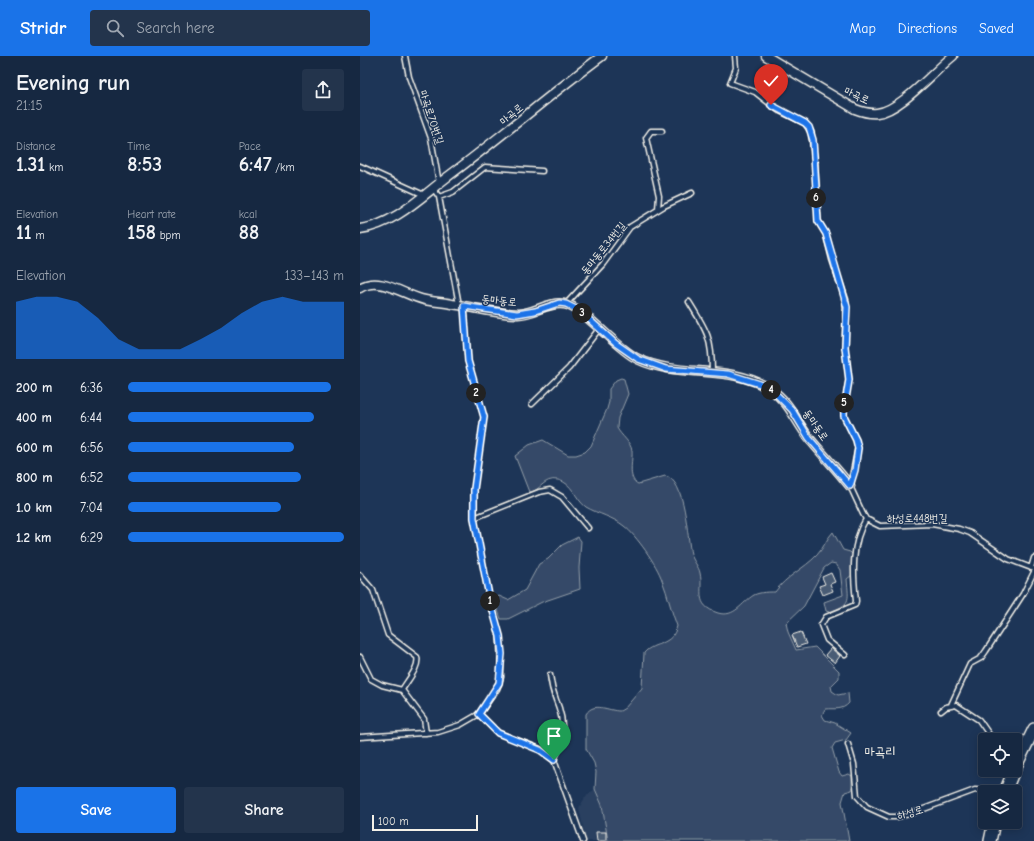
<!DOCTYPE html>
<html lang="en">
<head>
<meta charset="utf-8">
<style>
  body { margin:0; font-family:"Comic Neue","Poor Story",sans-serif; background:#23344c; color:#f1f3f6; height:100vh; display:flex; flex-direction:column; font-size:15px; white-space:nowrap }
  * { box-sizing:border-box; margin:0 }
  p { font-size:13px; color:#9ea6b1 }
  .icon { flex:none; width:22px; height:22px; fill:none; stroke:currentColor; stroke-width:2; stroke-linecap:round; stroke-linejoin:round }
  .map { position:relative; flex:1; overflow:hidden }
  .drawer { display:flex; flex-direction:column; background:#162841; width:360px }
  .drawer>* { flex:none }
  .fabs { position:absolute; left:618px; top:677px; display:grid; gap:8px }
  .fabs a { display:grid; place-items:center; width:44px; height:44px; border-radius:4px; background:#162841; box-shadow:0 2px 10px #0003,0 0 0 1px #35445a; font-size:20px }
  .scale { position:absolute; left:12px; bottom:10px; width:106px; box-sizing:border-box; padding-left:4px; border:2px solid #f4f1e8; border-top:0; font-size:11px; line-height:14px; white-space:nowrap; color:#f4f1e8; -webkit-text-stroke:3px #1d3557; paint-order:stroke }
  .pin { position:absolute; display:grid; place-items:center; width:34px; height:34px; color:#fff; margin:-41px -17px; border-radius:50% 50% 50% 0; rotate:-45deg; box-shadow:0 0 4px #0007 }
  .pin .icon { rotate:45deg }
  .km { position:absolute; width:20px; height:20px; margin:-10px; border-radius:50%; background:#222; color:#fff; font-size:11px; line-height:20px; text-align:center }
  .round { display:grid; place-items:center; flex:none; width:42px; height:42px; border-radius:4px; background:#23344c }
  .headline { display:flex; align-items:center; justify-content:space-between; height:68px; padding:0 16px }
  h1 { font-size:22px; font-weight:700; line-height:30px }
  .stats { display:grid; grid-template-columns:repeat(3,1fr); gap:6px; height:68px; padding:4px 16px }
  .stats div { display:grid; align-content:center }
  .stats b { font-size:20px; font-weight:700 }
  .stats small { font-size:11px; font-weight:400 }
  .stats p { font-size:11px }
  .chart { height:112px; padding:8px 16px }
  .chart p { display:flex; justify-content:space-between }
  .chart svg { width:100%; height:72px; margin-top:4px; fill:#1a73e8; opacity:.7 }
  .cta { display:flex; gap:8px; margin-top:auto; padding:8px 16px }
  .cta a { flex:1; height:46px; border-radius:4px; background:#1a73e8; color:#fff; font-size:16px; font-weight:700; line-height:46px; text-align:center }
  .cta a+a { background:#23344c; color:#f1f3f6 }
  ul { padding:0 16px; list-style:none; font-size:13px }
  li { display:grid; grid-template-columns:64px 48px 1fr; align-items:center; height:30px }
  li i { height:10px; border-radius:5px; background:#1a73e8 }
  header { display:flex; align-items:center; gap:24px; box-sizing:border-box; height:56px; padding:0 20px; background:#1a73e8; color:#fff }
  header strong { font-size:19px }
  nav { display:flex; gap:22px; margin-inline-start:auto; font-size:14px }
  .search { width:280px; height:36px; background:#23344c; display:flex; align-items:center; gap:10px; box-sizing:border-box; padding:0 14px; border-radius:4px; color:#9ea6b1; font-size:15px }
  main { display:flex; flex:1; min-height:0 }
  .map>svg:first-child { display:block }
</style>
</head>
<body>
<header>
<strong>Stridr</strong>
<div class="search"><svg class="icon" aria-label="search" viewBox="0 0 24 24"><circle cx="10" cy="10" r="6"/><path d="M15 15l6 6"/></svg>Search here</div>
<nav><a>Map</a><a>Directions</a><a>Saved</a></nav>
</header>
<main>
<section class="drawer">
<div class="headline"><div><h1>Evening run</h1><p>21:15</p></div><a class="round"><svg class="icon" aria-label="share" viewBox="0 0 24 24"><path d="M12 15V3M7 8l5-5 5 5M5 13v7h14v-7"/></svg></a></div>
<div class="stats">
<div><p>Distance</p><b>1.31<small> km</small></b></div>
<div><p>Time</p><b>8:53</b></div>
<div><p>Pace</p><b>6:47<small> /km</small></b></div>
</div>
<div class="stats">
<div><p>Elevation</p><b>11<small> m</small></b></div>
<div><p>Heart rate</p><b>158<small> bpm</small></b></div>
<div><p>kcal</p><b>88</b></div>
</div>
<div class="chart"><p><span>Elevation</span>133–143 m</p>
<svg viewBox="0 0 160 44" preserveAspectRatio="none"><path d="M0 44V9L10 6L20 6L30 9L40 19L50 32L60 38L70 38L80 38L90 32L100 25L110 16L120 9L130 6L140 9L150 9L160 9V44z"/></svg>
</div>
<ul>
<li><b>200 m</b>6:36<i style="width:94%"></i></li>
<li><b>400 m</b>6:44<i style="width:86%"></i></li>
<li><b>600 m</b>6:56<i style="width:77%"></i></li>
<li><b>800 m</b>6:52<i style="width:80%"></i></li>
<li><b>1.0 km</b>7:04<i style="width:71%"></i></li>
<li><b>1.2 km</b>6:29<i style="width:100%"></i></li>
</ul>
<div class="cta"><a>Save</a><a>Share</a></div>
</section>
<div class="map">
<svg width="674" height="785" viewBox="0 0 674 785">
  <rect width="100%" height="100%" fill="#1d3557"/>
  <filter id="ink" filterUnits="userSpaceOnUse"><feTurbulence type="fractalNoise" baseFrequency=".025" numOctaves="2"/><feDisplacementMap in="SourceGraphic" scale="8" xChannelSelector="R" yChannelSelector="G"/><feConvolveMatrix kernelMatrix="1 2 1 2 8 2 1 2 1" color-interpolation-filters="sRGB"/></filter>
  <g filter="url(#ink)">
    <path fill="#2a4060" d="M235,733L242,749L248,785H226L219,752L226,740Z"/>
    <path fill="#354a67" stroke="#949ea8" d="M261,322L264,323L268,338L258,362L257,372C261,380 271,386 272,395C273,404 267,423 278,428L305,420C326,423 327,482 331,498C333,505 339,511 340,517C344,535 333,549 358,557C375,562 382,546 394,539C400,536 409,536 415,536C426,520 444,513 457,499C464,492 466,483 473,476L483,494L490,496L493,499L492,519L487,523C489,546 491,548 469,556L466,555L464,546L483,539L480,514L476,508L471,507L464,512L444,550L426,567L428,576L436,594L455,591L479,615V622L471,630L472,635L478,639L488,637L489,647C482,655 475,652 465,653L462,659L465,664L475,667L491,677L486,684L475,687L472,692L479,716L482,720L489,718L492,720V734L485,736L482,746L489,785H248L242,749L235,733L236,716L234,707L226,693V658C234,645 248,655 260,655L265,652L282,632L284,597C294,585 312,591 317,570C311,555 308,539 302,524C297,509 276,479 264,470C253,461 238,458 226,451C215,443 213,427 198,424C183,421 180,436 169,436L155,400L169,389L183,384L208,399H216L225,396L231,390L247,353L249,346V333L256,324Z
      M218,481L221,485L219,512L220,533L182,546L148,563H141L134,543L139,540L148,544L165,534L179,508L188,503L202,489Z"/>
    <path fill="#485b74" stroke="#f4f1e8" d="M471,517L475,526L470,528L473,535L463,539L459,530L465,528L462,521Z
      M441,576L446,588L437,591L432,579Z
      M471,592L480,600L475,607L465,599Z
      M236,776H246V785H237Z"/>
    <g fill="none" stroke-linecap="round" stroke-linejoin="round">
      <defs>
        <path id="service" d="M45,0L49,21L71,82L79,127
          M375,0L376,12L370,27L395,36L418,54L445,67L451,76L455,107L458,165L466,178L472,203L486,244L485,291L489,323L484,354V360L496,384L498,392L490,430L503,458L506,463L520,470L572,468L599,473L610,477L648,503L674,513
          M0,110L64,139
          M73,132L79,141L93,136L125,111L182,115
          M79,141L99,249
          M298,153L299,140L286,82L291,75H302
          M329,246C347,275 352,282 352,316
          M206,248L243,208L270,171L304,150L332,137
          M172,348L209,312L239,273
          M114,462L179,436L190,434L202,441L228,472
          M671,512L674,502
          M0,519L13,534L28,579L57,601C60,611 47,625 42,634
          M485,599L467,584L461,569L466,561L495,549L496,545C493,518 491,487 506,463
          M0,601L11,623L22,629L42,634L64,663L66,677
          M190,619C192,636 194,638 199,652C205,670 202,688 194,704
          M591,649L610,608L621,602L626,595L663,538L674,516
          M581,655L586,651L596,649L619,664L633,684
          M119,658L138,677L180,693L194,704L223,785
          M0,681L78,676L100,669L119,658L137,633L141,621L140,580L129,540L114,462V433L124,361L108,305L104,250
          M488,688L494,708L497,740L507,751L529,761H536L553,757L615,734L636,736"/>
        <path id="minor" d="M406,0L495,53C503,56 509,58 517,57C540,55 574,15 593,0
          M0,173C33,169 60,142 86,122C139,83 189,39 242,0
          M0,232C20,219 45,240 65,244C74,246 83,246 92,248C114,251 136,258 158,258C174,258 189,245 204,248C223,250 256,293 278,303C320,323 370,307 410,333C430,346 435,364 449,382C462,398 477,413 490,430"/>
        <path id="tertiary" d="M655,712L674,673
          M645,736L654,714
          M630,785L634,766"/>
      </defs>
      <use href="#service" stroke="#f4f1e8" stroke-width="7"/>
      <use href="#minor" stroke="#f4f1e8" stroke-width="11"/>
      <use href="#tertiary" stroke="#f4f1e8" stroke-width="14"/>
      <use href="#service" stroke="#1d3557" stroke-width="4"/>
      <use href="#minor" stroke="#1d3557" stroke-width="8"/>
      <use href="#tertiary" stroke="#1d3557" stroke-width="11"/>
    </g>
  </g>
  <g fill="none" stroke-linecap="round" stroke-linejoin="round" filter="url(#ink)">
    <defs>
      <path id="route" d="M194,704L180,694L138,677L119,658L139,627L142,598L140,580L129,540L114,462V433L124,361L108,305L104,250L157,258L175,255L199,247L206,248L220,255L255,287L278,303L306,313L368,318L400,328L416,338L432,354L449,382L490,430L495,414L498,392L496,384L484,360V354L489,324L485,291L487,251L466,178L458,165L453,84L449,71L445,67L411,49"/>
    </defs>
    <use href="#route" stroke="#fff" stroke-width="8"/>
    <use href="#route" stroke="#1a73e8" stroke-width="5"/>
  </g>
  <g text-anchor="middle" stroke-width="3" stroke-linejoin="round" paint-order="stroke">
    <g font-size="11" fill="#f4f1e8" stroke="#1d3557">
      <text transform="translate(497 39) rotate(25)" y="4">마곡로</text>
      <text transform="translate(151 58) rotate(-39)" y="4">마곡로</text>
      <text transform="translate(72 61) rotate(72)" y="4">마곡로70번길</text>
      <text transform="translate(243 192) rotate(-51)" y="4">동마동로34번길</text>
      <text transform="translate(139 244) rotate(6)" y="4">동마동로</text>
      <text transform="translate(456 369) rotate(55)" y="4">동마동로</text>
      <text x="557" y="466">하성로448번길</text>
      <text transform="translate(550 756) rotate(-15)" y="4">하성로</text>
    </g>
    <g font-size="13" fill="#f4f1e8" stroke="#1d3557">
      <text x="520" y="700">마곡리</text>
    </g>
  </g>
</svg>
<div class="fabs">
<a><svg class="icon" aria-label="locate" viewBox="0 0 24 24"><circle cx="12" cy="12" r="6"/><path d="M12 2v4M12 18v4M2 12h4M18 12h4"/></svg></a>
<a><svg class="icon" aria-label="layers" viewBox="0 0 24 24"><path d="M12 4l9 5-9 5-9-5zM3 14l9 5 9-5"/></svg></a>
</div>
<div class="scale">100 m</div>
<div class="pin" style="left:194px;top:704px;background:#1e9e55"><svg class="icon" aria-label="arrive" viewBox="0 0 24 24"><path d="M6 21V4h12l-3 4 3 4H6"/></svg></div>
<div class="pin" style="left:411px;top:49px;background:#d93025"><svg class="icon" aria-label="check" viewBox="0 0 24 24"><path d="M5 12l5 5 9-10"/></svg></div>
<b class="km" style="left:130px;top:545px">1</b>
<b class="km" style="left:116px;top:337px">2</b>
<b class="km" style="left:222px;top:257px">3</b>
<b class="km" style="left:411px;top:334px">4</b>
<b class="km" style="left:484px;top:347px">5</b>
<b class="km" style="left:456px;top:142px">6</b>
</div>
</main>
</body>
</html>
